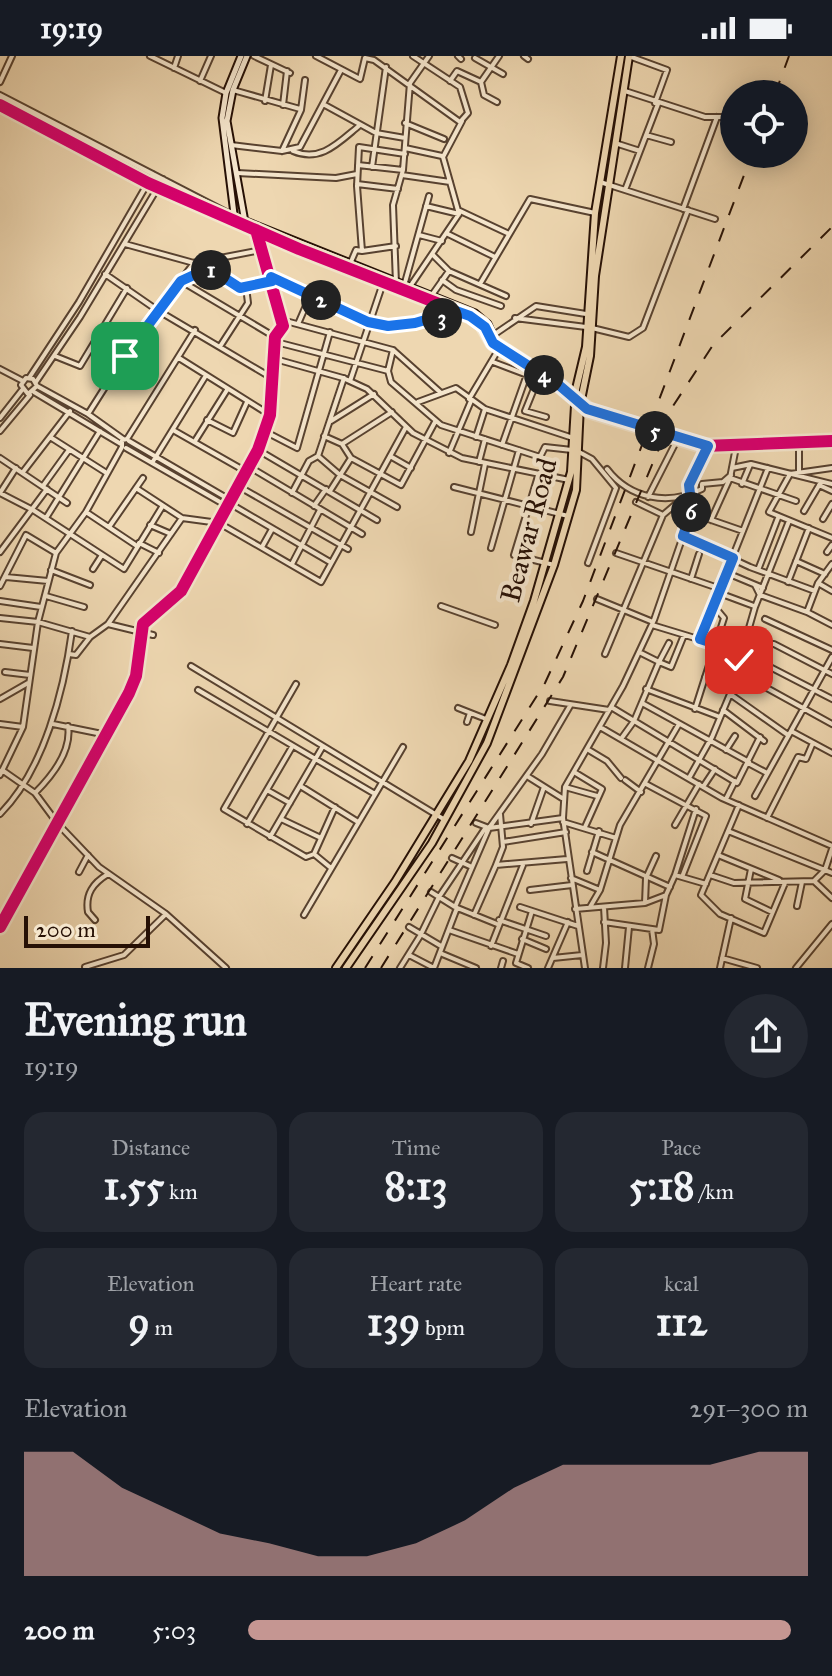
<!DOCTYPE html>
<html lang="en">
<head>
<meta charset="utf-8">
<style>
  body { margin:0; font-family:"IM FELL Great Primer",serif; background:#242831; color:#f1f3f6; height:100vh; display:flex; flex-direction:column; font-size:30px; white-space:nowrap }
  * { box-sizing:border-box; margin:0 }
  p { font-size:26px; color:#9ea1a6 }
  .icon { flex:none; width:44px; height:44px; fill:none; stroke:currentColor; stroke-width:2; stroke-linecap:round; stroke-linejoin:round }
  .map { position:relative; height:912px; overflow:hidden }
  .details { display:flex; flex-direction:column; background:#171b24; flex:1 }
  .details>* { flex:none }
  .buttons { position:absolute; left:720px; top:24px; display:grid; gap:16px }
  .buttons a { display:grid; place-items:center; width:88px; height:88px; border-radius:50%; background:#171b24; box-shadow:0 4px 20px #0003; font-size:40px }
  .scale { position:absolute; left:24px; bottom:20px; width:126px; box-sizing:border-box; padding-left:8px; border:4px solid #261005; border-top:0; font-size:22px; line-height:28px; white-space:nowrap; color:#261005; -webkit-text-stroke:6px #f4e5cc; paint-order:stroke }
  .pin { position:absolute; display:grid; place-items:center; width:68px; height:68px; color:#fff; margin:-34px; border-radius:16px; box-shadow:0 4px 12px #0006 }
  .km { position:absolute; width:40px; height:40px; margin:-20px; border-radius:50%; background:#222; color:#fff; font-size:22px; line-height:40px; text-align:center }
  .round { display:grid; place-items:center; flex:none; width:84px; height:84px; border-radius:42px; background:#242831 }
  .overview { display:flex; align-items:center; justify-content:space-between; height:136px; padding:0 24px }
  h1 { font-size:44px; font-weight:700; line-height:60px }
  .figures { display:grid; grid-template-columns:repeat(3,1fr); gap:12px; height:136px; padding:8px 24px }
  .figures div { display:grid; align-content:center; border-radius:20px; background:#242831; text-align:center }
  .figures b { font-size:40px; font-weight:700 }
  .figures small { font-size:22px; font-weight:400 }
  .figures p { font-size:22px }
  .chart { height:224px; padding:16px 24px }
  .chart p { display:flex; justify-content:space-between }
  .chart svg { width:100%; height:144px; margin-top:8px; fill:#c59692; opacity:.7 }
  ul { padding:0 24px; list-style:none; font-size:26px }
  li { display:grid; grid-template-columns:128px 96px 1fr; align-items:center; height:60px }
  li i { height:20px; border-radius:10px; background:#c59692 }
  .status { display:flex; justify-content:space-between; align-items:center; height:56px; padding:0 40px; background:#171b24; direction:ltr }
  .status svg { height:22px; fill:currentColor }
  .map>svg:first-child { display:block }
</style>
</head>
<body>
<div class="status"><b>19:19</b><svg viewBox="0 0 49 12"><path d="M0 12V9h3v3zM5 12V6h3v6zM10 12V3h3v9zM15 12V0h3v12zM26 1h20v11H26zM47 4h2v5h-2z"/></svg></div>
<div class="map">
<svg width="832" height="912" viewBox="0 0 832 912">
  <rect width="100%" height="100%" fill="#eed7b1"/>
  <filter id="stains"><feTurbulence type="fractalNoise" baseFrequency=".0025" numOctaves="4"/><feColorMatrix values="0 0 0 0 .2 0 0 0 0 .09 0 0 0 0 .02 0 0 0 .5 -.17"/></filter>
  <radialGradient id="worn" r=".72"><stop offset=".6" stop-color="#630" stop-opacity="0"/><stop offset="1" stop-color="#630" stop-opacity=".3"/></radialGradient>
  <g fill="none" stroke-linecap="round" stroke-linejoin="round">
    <defs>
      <path id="street" d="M150,0L226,37
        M254,0L290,17
        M316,0L360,23L365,2L374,4L460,66L468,57L460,31L413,0
        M458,0L461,3
        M524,0L528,3
        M629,0L667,14L655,47
        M475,2L503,18
        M174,12L178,0
        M200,25L211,0
        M450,25L457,15L481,26
        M0,26L12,0
        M233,34L300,53
        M625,35L705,61H734
        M0,39L236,161
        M265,45L271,9
        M497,46L484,39L481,26L499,0
        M323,48L376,77L405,82
        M0,49L148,127L235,166
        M283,49L287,15
        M405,67L444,83
        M646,79L671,86
        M615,87L640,95
        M231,89L282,95L300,91L341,14
        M405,92L442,100
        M282,95L301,54L305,24
        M293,95C321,107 339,86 360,69
        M358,109L403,114
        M372,111L386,11
        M237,117L336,122L357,118
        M402,119L450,126
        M600,126L625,134L658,48
        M357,128L398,133
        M625,134L715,163
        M426,150L459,158
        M683,153L717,61
        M458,154L507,177
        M448,178L495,201
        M419,179L442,185
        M125,188L194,207L261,194
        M396,190L362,195L357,130L359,91L405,98
        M433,199L449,215L506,240
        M350,208L356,194L362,195
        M105,218L157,254L272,322
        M271,221C334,246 384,292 456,255
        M183,224L209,212L240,232L272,225
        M442,224L456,234L501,250
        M181,225L275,281
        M396,227L393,149L403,114L410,27L429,0
        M480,228L530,143L595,157
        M404,230L429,140
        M409,232L459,158L443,101L462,65
        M432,239L449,215
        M515,262L586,271
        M282,264L393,294L441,337
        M298,268L311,238
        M592,272L629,281L643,272L688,154
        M495,278L536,250L586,258
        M276,286L388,315
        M221,289L248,247L246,231
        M393,294L388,315L391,326L441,369L540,401L545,391L572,394
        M55,300L80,310L127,232
        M179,302L270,359
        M275,303L343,322L367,333L413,377L462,402L569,424
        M493,306L538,323
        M0,313L23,325
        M540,318L525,355L546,361
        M29,322L79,246L153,118
        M350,325L384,224
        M36,326L80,261L163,123
        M37,330L28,338L21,329L26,322L33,323L37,330L88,358L123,383
        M34,336L121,388
        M469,343L500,291
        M418,346L456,332L485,353L573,382
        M582,350L704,390L832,385
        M88,358L133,287L194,207
        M0,362L22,334
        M207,364L233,377L247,346
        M331,365L374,338
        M173,374L245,415
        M0,375L30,339
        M266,376L297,392L330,276
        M324,380L342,388L351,402L401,429L435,366
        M50,381L105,416
        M476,381L485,353
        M129,385L230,444
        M195,385L227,334
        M799,387V415
        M342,388L392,356
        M502,389L530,310
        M126,392L227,450
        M258,394L377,464
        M579,396L592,403L616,432L588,507
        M449,397L471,345
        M318,400L340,419L397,451
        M390,400L411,412
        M0,402L67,447
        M479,406L485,383
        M152,407L205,321
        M248,410L362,478
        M732,412L751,408L832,428
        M832,412L790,418L769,456L832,482
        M607,413C630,443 668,450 702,433V428L723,426L731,419
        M23,416L70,355
        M538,420L514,499L554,509
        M730,422L796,445
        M742,428L750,409
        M819,429L832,435
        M43,430L69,394
        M238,430L348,493
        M454,431L568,460
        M136,432L182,462L219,467L321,526L406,371
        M330,435L351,402
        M0,437L33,454L124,513L162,451
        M0,437L16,412
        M292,437L309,405L318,400L344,322
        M648,441L678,382
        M636,446L663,459L677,447L692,454
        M229,447L330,506
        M314,450L326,433
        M804,455L821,426
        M86,456L137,490
        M691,457L743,475
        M46,462L100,375
        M823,463L832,448
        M711,464L730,422L736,391
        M150,469L171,478
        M109,471L143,422
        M471,476L485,408
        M683,480L750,511L815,535
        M139,487L159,497
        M262,491L272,473
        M491,492L519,394
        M0,496L47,433
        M827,496L832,489
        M616,497L721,533
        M796,505L825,518
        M292,508L320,454
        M93,513L102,499
        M51,514L90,529
        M758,514L778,462
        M727,517L763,532
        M6,521L48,525
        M691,523L699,498
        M788,526L809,472
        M818,527L832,508
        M755,529L760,539L807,556
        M0,530L26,479L56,497
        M832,535L818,527L807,556L832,569
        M719,537L754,550
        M46,540L84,551
        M597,543L653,566
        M0,545L41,551
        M441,550L495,569
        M0,562L38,566L90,581L108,568L153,579
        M765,563L832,594
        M108,568L182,462
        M652,569L741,596
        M700,583L768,412
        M744,585L764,594L769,588H774L832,618
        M669,587L659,606L671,611L684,579
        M0,588L33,592
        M69,598L76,599L90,581
        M605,598L663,459
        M739,604L757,612
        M191,610L445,764
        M770,611L832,643
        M5,616L30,619
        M705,621L732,629
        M296,628L224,753L306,801L314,798L331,812
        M765,631L832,668
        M646,633L720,661
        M198,634L375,738
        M730,638L788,679
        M0,643L28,627
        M550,645L609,654
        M642,647L749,706
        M611,651L737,727L760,681
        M458,652L486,663
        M695,653L724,562L719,556
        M723,654L764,685
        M467,666L470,657
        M0,668L23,671
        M53,668L107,679
        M600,671L722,742L832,790
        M791,675L832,697
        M621,683L634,665L659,606L639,596
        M587,693L607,705L621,722
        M726,694L735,680
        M748,707L767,717
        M2,714L35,737L58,768L99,811L166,858L226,912
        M574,716L602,733L585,771
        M0,719L23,671L38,566L56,497L86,456L122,391V384L127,383L195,274
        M527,720L562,742
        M689,722L712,681L730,638L755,551L789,465
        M625,724L641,736
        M302,731L358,766
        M565,731L597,740
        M703,731L715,713
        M267,734L290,747
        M35,737C52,720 72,695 68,670
        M755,740L832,601
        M726,743L735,725
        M739,749L701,839L720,858L764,877L785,827
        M0,758C44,714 64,634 72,575
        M767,762L798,701L806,703L812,689
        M281,763L321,782
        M563,766L616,782
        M476,767L489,772L563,762
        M247,768L292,691
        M531,768L544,731
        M675,769L699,728
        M728,775L832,817
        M270,781L323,690
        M503,786L566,776
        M592,796L670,831
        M314,798L335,751
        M718,799L779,824
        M452,802L472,811
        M496,809L503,791L500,758
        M751,813L745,843L772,856
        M587,815L599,775
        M79,816L88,799
        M675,819L696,753
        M710,819L734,827L814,825L832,842
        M682,821L706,828
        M571,822L600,834
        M814,825L825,814L832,793
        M530,834L572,829
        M431,836L455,851L497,868
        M645,847L646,822L656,800
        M797,850L802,826
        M455,851L489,772L542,698L570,650
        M520,851L578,870
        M590,851L600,834L620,769L679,668
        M575,853L645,847L666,839
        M304,859L403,691
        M474,859L496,809L567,803
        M95,864L88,856C85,838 93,827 108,818
        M499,864L546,880
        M604,866L659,874L666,839L675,819L682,821L706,760L646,728
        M0,871L129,637L136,620L143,568L181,535L258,394L270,359L275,281L283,270L256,174
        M409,871L441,890
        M449,874L518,898
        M522,883L546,893
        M491,890L523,809
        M440,897L476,912
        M409,899L434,912
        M553,902L582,899
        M722,902L757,912
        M85,911L124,899L166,858
        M400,912L420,880L439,841L486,771
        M434,912L457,852
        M501,912L503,905
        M528,912L516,907L532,855
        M548,912L568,866
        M585,912L563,762L565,731L623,630L654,564L692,454L689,429L708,390
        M603,912L606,887L604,851
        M625,912L629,871
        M648,912L654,888L652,873
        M720,912L731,862
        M796,912L832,868"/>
      <path id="secondary" d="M241,0L226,37L222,62L235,166L470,260C483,267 485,278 495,287C518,309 551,322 577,346
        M236,161L475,257L488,268L497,289
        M245,166L227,65L233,34L247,0"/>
      <path id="primary" d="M336,912L395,826L469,705L511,609L534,545L571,416L576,333L586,291L595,157L621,0
        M346,912L432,787L487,687L554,509L576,434L580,349L590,300L595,220L629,0"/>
    </defs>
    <use href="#street" stroke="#584230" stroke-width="8"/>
    <use href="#secondary" stroke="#261005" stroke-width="9"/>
    <use href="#primary" stroke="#261005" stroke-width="10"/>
    <use href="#street" stroke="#f4e5cc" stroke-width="4"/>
    <use href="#secondary" stroke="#f4e5cc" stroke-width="5"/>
    <use href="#primary" stroke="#eed7b1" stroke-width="6"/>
    <path stroke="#261005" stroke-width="2" stroke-dasharray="14 14" stroke-linecap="butt" d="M775,38L789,0
      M658,373L713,289L832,171
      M365,912L545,627L583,545L752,98
      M381,912L563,621L670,366"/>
    <defs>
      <path id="cycleway" d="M0,49L148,127L299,193L470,260L482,268L493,287L560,330L590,355L704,390L832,385
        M0,871L129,637L136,620L143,568L181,535L258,394L270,359L275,281L283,270L256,174"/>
    </defs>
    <use href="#cycleway" stroke="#f4e5cc" stroke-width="17"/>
    <use href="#cycleway" stroke="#d6006c" stroke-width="12"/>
  </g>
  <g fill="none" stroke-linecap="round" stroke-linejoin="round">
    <defs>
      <path id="route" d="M125,300L181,225L209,212L240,232L272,225L271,221L368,266L388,270L415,267L456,255L470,260L485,271L493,287L560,330L587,353L708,390L689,429L692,454L683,480L733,502L700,583L741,596L739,604"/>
    </defs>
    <use href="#route" stroke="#fff" stroke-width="16"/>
    <use href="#route" stroke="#1a73e8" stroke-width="10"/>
  </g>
  <g text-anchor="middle" stroke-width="8" stroke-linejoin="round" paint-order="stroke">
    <g font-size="28" fill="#261005" stroke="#f4e5cc">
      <text transform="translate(528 474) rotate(-75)" y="10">Beawar Road</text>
    </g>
  </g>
  <rect width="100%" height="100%" filter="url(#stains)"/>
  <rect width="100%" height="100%" fill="url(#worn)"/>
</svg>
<div class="buttons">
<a><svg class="icon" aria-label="locate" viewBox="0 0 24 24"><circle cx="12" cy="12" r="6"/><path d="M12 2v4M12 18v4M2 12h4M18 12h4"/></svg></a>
</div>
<div class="scale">200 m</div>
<div class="pin" style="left:125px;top:300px;background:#1e9e55"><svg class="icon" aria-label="arrive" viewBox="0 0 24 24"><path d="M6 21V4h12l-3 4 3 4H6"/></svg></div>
<div class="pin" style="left:739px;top:604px;background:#d93025"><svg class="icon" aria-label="check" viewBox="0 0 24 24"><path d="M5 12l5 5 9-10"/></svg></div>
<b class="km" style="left:211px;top:214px">1</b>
<b class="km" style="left:321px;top:244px">2</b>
<b class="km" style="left:442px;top:262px">3</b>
<b class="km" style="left:544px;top:319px">4</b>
<b class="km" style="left:655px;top:375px">5</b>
<b class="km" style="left:691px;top:456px">6</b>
</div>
<section class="details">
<div class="overview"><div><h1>Evening run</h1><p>19:19</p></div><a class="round"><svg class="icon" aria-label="share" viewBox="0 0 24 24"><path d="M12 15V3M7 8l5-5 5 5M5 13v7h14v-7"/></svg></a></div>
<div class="figures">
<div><p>Distance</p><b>1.55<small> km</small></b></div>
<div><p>Time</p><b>8:13</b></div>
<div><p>Pace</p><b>5:18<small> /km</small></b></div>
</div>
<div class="figures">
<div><p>Elevation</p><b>9<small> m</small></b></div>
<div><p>Heart rate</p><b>139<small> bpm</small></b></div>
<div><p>kcal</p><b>112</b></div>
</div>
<div class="chart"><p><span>Elevation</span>291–300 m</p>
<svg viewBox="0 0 160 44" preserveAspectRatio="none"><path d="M0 44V6L10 6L20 17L30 24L40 31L50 34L60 38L70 38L80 34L90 27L100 17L110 10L120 10L130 10L140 10L150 6L160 6V44z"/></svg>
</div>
<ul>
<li><b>200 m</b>5:03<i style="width:97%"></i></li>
</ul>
</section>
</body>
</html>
